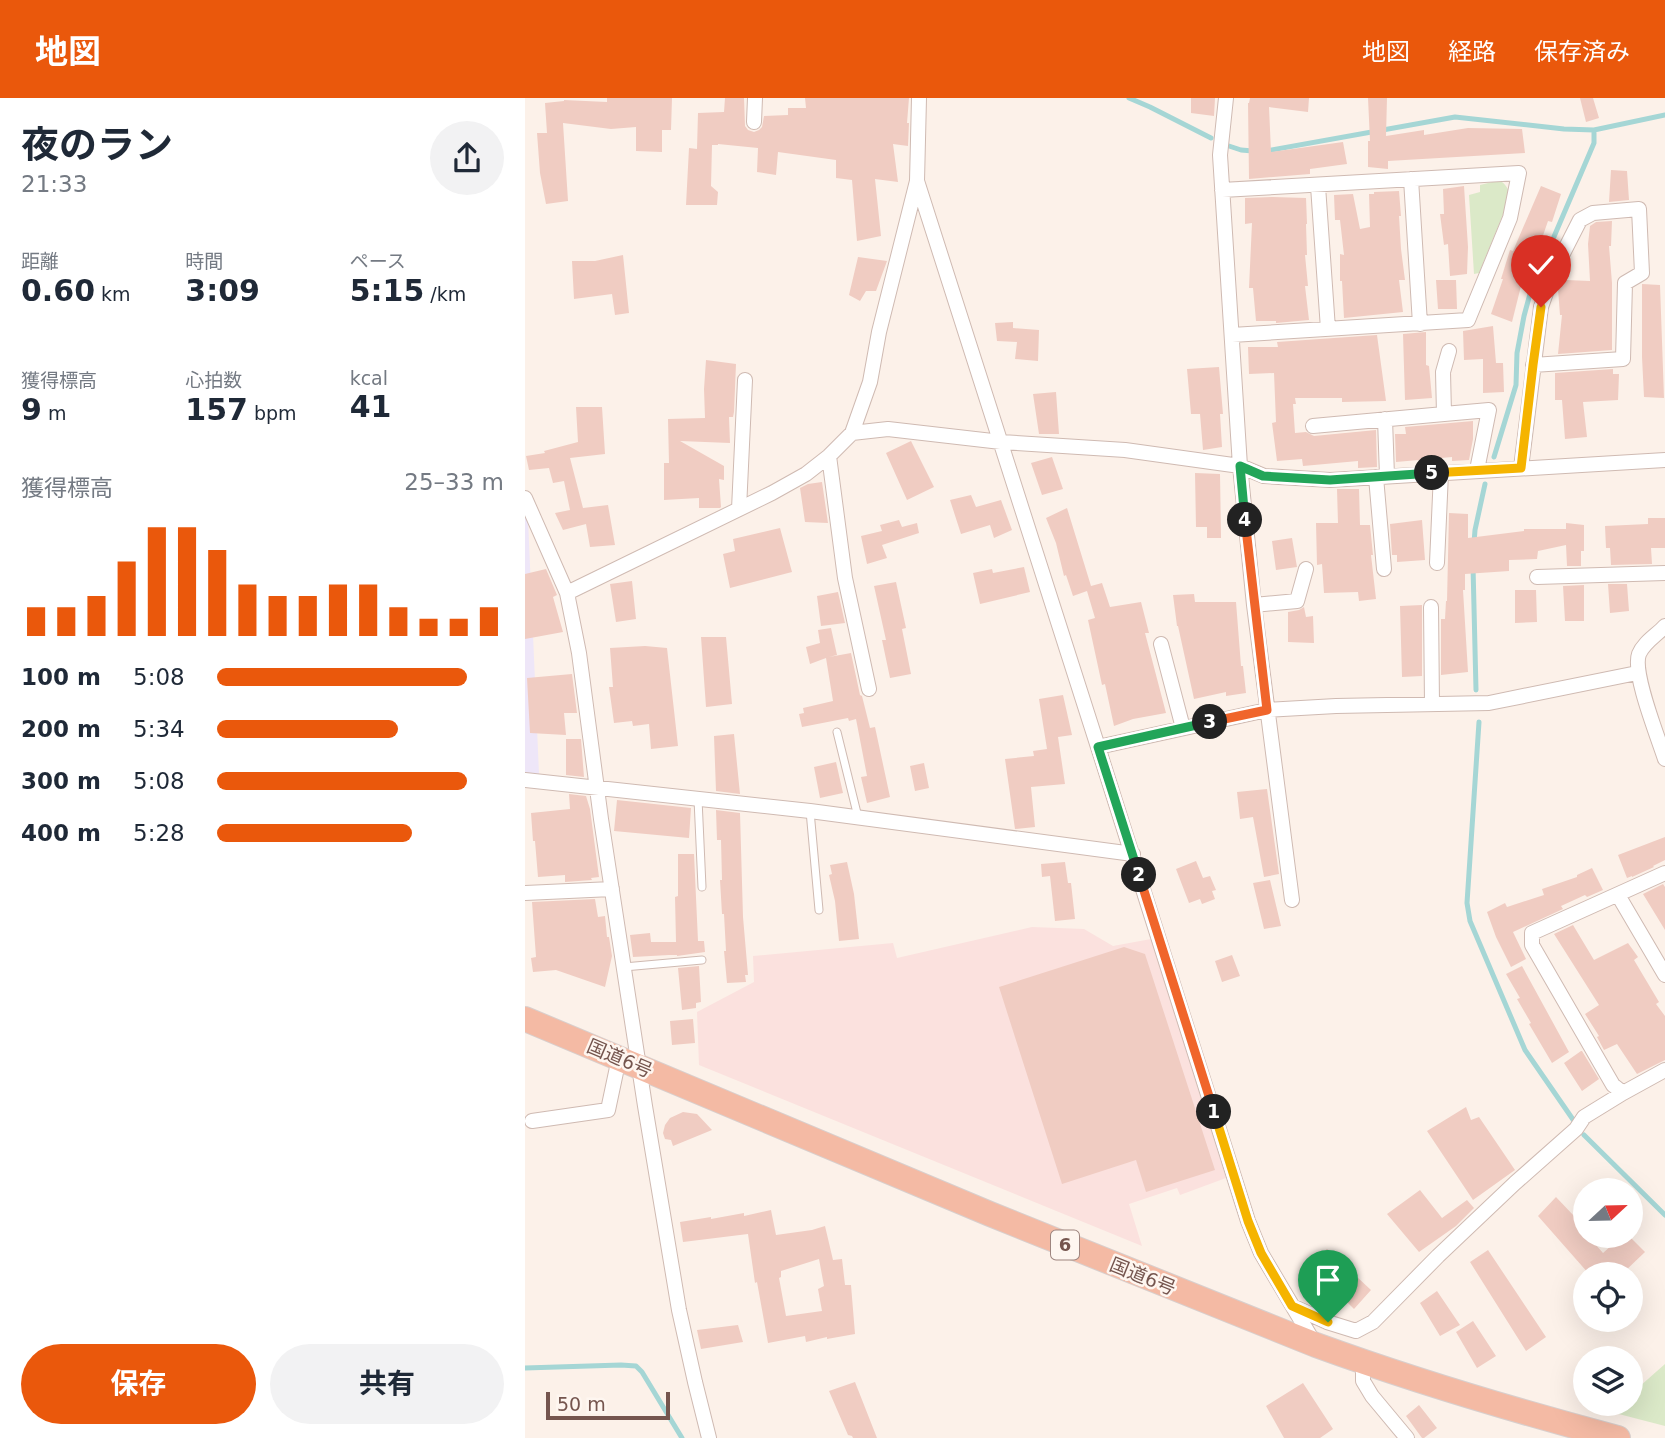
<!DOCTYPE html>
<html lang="ja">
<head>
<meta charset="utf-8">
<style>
  body { margin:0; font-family:"DejaVu Sans","Noto Sans JP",sans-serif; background:#f2f2f3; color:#1f2937; height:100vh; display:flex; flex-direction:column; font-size:26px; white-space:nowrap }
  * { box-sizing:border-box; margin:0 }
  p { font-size:23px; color:#747a83 }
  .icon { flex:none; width:38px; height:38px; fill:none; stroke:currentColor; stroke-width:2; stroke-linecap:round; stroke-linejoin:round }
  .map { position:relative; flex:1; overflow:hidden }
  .side { display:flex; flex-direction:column; background:#fff; width:525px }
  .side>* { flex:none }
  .needle { width:46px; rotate:68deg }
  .controls { position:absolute; left:1048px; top:1080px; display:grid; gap:14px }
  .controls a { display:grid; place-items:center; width:70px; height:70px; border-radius:50%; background:#fff; box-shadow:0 7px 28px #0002; font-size:35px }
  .scale { position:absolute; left:21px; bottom:18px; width:124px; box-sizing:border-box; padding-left:7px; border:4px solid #75554e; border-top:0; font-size:19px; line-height:24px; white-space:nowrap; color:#75554e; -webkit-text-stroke:5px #fef6f0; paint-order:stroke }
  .pin { position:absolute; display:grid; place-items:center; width:60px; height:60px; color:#fff; margin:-72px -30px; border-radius:50% 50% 50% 0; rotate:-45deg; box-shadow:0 0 7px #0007 }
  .pin .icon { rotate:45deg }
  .km { position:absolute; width:35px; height:35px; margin:-18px; border-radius:50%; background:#222; color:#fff; font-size:19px; line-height:35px; text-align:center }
  .round { display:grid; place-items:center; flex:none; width:74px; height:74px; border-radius:37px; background:#f2f2f3 }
  .overview { display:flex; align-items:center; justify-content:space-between; height:119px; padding:0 21px }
  h1 { font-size:38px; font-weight:700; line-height:52px }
  .figures { display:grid; grid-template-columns:repeat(3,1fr); gap:10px; height:119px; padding:7px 21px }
  .figures div { display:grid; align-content:center }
  .figures b { font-size:30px; font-weight:700 }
  .figures small { font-size:19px; font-weight:400 }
  .figures p { font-size:19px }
  .chart { height:196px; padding:14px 21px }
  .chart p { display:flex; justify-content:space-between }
  .chart svg { width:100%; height:126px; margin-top:7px; stroke:#ea580c; stroke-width:6 }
  .primary-button { display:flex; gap:14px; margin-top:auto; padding:14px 21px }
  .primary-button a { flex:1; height:80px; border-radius:42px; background:#ea580c; color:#fff; font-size:28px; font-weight:700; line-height:80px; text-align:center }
  .primary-button a+a { background:#f2f2f3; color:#1f2937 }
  ul { padding:0 21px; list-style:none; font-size:23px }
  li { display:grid; grid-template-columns:112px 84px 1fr; align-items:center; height:52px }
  li i { height:18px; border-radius:9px; background:#ea580c }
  header { display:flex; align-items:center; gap:42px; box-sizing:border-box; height:98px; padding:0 35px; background:#ea580c; color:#fff }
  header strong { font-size:33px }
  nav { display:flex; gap:38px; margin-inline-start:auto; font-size:24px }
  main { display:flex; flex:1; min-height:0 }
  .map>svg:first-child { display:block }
</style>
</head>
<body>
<header>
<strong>地図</strong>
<nav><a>地図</a><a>経路</a><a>保存済み</a></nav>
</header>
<main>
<section class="side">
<div class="overview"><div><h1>夜のラン</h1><p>21:33</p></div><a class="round"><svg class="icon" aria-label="share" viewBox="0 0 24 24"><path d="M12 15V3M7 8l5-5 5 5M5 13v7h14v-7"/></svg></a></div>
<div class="figures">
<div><p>距離</p><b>0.60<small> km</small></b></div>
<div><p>時間</p><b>3:09</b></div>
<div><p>ペース</p><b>5:15<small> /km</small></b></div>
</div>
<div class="figures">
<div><p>獲得標高</p><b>9<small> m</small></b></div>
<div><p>心拍数</p><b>157<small> bpm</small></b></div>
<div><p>kcal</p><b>41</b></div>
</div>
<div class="chart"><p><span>獲得標高</span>25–33 m</p>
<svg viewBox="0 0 160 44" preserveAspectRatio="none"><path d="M5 44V34M15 44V34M25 44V30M35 44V18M45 44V6M55 44V6M65 44V14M75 44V26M85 44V30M95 44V30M105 44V26M115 44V26M125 44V34M135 44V38M145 44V38M155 44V34"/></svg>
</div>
<ul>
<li><b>100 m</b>5:08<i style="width:87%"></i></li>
<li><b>200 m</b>5:34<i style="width:63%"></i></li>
<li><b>300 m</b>5:08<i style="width:87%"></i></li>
<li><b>400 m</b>5:28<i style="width:68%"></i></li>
</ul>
<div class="primary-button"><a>保存</a><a>共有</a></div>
</section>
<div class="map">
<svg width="1140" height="1340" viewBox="0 0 1140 1340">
  <rect width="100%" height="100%" fill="#fcf1e9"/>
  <path fill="#fbe1de" d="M507,829L559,831L588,848L626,841L701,1080L655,1097L652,1090L604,1106L617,1148L174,967L172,914L229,884L228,858L368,845L372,860Z"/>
  <path fill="#eee6f8" d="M0,415L3,421L14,676L0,675Z"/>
  <path fill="#dbe9c8" d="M975,82C983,89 985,93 984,102L954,175L949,176L944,97L955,94V87Z
    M1140,1266V1328L1086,1314L1096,1306H1106V1296Z"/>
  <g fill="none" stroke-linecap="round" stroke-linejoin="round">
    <path stroke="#a5d6d5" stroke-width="5" d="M604,0L625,9L686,40
      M1069,32L1140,17
      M704,48L716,52L728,53
      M741,53L930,19L1039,31L1069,32V45L1028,141L1009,181L999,218L992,255L991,287L969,359
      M949,445L950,432L960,386
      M948,468L951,592
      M954,624L942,805L945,823L1000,952L1049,1023
      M1059,1037L1140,1117
      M0,1270L96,1267L111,1268L117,1274L157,1340"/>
  </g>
  <path fill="#f0ccc2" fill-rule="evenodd" d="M82,0H147L146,32H137V54L111,53V29L86,31L38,25L43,103L21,106L15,75L12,35H22L20,5L39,3V2L82,4Z
    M200,0H219L220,28L223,32L229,34L234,32L237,29L239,18L263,17V10H281L280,0H384L382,25H384L383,48L368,46L373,84L350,81L356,138L332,143L327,82L311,80V62L253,54L251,77L232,74L233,50L193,46V47H187L186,88L193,94L192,107H161L164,50L172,51L173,15L199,14Z
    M666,0H690L689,18L666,15Z
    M725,0H784L783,14L744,9L746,54L818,44L822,66L785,71V76L724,81L723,5H724Z
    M843,0H862L861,38L899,32V37L943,30L997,31L1000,55L863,63V71L843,69V43H845Z
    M1055,0H1068L1074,20L1061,24Z
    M1086,72L1102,73L1104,102L1084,104Z
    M939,88L943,149L942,176L925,178L923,146L919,147L915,116H919L918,91Z
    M1016,88L1036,96L1027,124L1023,123L1013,152L1008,150L998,189L996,188L987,224L966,216L978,181H976L985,152L988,153Z
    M874,93L876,118H874L876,151L880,182H874L878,214L819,220L817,183H815V156L819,157L815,122H810L809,97L828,96L835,131L845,129L844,96H849V94Z
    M748,99L781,100L782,126H781L782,157H780L783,188H780L784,222L751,225V223H731L728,190H724L727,125L720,126V100Z
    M1087,123L1086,148H1084L1087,185V252L1033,256L1037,217H1035L1033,191L1041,182L1065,183L1063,146L1065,128L1071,124Z
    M98,157L104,215L90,217L87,196L49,201L47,163H70Z
    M333,159L362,163L351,193H341L335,203L324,197Z
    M911,182H931L932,211H913Z
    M1117,186L1135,187L1139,300L1119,299L1117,259Z
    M488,224V230L514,232L513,263L490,261L492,244L472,243L470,225Z
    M968,228L971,265H978L979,294L958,295V261L939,262L938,233Z
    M901,234V267L904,268L907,300L880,302L878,236Z
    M852,237L861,303L817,304V300H770L771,306H768L770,335L781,334L789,338L851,332L852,369L833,370V363L778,368L777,361L752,363L747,325L751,324L749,275L724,276L723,249H753L752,244Z
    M181,262L211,266L209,314L208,319H204L205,345L155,343L199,368V382L194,381L196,409L195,410H174V400L139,402V365H144L143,321L180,320L179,291Z
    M694,269L698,316H695L697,349L678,352L675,316H666L662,271Z
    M1088,271V276H1094L1093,302L1058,304L1062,339L1040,341L1037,302H1030V275Z
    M531,294L534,336H514L508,296Z
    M51,309H77L80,356L45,360L58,410L83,407L90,447L65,449L61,426L38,432L30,415L45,412L39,383L28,385L24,370L4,372L1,358L20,355L19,353L53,344Z
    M948,323V341L944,362L927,363V359L871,364L870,336H881L880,329Z
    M386,343L409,389L382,402L361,355Z
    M527,359L538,391L517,397L506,365Z
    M670,375L695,376L696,440H682V429H671Z
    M297,384L303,425L280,424L275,390L283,386Z
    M812,391H834L835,427H845L848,457H846L851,501L834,503L833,494L799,495L797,466L792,467L791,425H813Z
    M446,397L451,409L476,402L487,432L469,440L465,427L436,436L425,402Z
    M542,410L566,488L577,485L585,509L616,504L624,535H620L641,615L608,621L589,628L580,586L577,587L563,522L570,520L562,493L548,498L541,477L539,478L531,445L521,420Z
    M924,415L943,416V440L999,433V431H1041V425L1059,427V453H1056V468H1042L1041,447L1013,453L1012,461L984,462V473L940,476V492H938L943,574L916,577V521H920L921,503H922Z
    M1123,420H1140V450H1126L1127,466L1086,467L1085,450H1081L1080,428L1123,426Z
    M374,422L377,429L392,425L394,435L357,447L362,460L342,466L336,438L357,433L355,427Z
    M897,422L900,462L872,464V457H867L865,426Z
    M255,430L267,474L205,490L198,456L210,453L208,441Z
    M767,440L772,469L751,472L747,443Z
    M499,469L505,494L455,506L448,475L467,471L468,475Z
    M21,471L32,497L28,499L38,534L0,541V476Z
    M107,483L111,521L91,524L85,486Z
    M371,484L381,530L377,531L386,576L365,580L357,542H361L349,488Z
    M1083,486H1102L1104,513L1085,515Z
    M1059,487V523H1040L1038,488Z
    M990,492H1011L1012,524L990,525Z
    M313,494L320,525L296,528L292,498Z
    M669,496L670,504H711L716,568H718L721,595L701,598V594L669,601L653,528H652L648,497Z
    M897,507V578L877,579L875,508Z
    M779,509L781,519L788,518L789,545L763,544V514L774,512Z
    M306,530L312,557L304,559L326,555L335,597L337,598L345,630L350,629L365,699L342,705L336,679L342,678L331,621L324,623L323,620L277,629L274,616L279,615L278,610L308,603L301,560L285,566L281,549L295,545L293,532Z
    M176,539H201L207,606L181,609Z
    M120,548L142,550L153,648L126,651L124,626L108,628L107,623L89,625L84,589H88L85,550Z
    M47,576L52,615H39L41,637L5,635L2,580Z
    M538,597L547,637L533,639L540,686L506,689L510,729L490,731L480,661L509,658L508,653L522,651L514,601Z
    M209,636L215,696L191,693L189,638Z
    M41,641H56L59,679L41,677Z
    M311,664L318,695L295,700L289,669Z
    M399,665L404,690L390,693L385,668Z
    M742,691L754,776L739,779L728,719L715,721L712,694Z
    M44,696L61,698L65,711L74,779L66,780L67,782L40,784V777L13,779L10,743H8L6,715L45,711Z
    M92,702L166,710L164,740L89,733Z
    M191,712L215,715L218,819L223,877H220L221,884L202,885L199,853H201L199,816H197L195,782H197L196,742H192Z
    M1140,739V762L1128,768L1129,769L1107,779V778L1102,780L1093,757Z
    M153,756H169L173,843H179L180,854L152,858V857H144L108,859L105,837L125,835L126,844H151L150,799L153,798Z
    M671,763L678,780L685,778L691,792L687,793L690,801L677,806L675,801L664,805L651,771Z
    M322,764L329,796L334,841L314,843L310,803L304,777L307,776L305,767Z
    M540,764L543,785H546L550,821L530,823L525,778L517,779L516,766Z
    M1067,770L1078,792L1062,799L1060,797L1036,808L1038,811L988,834L1001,861L986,869L971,839L962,814L980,805L982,809L1019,797L1017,791L1052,779V777Z
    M745,782L756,828L739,831L728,785Z
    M1138,786L1140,789V832L1118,796Z
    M70,801L73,819L80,818L82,839H84L87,858L80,889L31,872L8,874L6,860L11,859L7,804Z
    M1048,827L1069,862L1103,845L1113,859L1109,862L1134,904L1131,906L1140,918V962L1112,976L1092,946L1079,952L1072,939L1074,938L1060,916L1074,907L1029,836Z
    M599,849L620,856L690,1072L621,1094L611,1062L537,1086L474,889Z
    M707,857L715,878L697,884L690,863Z
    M174,868L176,904L171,905V910L157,912L153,870Z
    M997,868L1044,954L1027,965L1004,926L1006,925L992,901L995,900L981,876Z
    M168,921L170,945L147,947L145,923Z
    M1056,953H1057L1074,981L1057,993L1039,965Z
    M941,1009L946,1022L954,1019L990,1072L948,1102L902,1033Z
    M158,1014L172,1016L187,1032L148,1048L146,1042L140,1041L138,1035L140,1027L145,1020Z
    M895,1092L917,1120L942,1102L949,1110L931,1128L894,1154L862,1116Z
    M1031,1099L1049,1118L1060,1111V1125L1056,1130L1060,1135V1138H1063L1078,1155L1097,1138H1104L1120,1154L1097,1176H1064L1013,1118Z
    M246,1112L251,1137L287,1132L300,1128L308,1162L317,1161L320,1187H326L330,1236L302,1241V1239L281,1244L280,1238L243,1245L232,1184L230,1185L223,1136L158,1144L155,1124L186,1119V1121L219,1115V1118ZM294,1161L299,1188L293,1191L297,1213L261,1218L254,1180L256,1179V1173Z
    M802,1151L846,1192L829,1211L785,1167Z
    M963,1152L1021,1239L1001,1253L945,1164Z
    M912,1193L935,1227L915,1238L895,1205Z
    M948,1223L971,1258L952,1270L931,1234Z
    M213,1227L218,1244L176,1251L172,1232Z
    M330,1284L352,1340H328L327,1338L323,1337L304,1293Z
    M778,1285L808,1331L795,1340H759L741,1308Z
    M894,1307L912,1330L899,1340H897L881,1318Z"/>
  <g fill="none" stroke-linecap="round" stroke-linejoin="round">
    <defs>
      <path id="service" d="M312,634L333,719
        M173,701L177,789
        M285,713L294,812
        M99,869L177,862"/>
      <path id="minor" d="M701,0L695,57L715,368L729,507L767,802
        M229,24L230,0
        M886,81L895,226
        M392,83L573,649L723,1123L736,1155L790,1246
        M793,88L803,231
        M697,92L994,75L985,120L943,222L707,237
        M919,316L964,312L952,372
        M860,321L862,378
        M788,328L919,316L918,274L924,253
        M327,335L363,331L476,344L600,352L715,368L739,378L805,382L1140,362
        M304,358L320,480L344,591
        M996,370L1016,209L1028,175L1055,122L1068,115L1114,111L1117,175L1100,185L1098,261L1008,267
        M851,379L859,471
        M0,400L42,495L54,555L76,721L120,1008L154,1212L170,1284L184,1340
        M214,411L220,282
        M912,465L916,375
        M1012,479L1140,475
        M42,495L247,395L281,376L304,358L327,335L345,284L354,234L392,83L394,0
        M729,507L772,503L781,471
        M906,509L907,606
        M1140,528C1132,537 1119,544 1114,556C1107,575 1133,639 1140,661
        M636,546L658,630
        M573,649L742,612L811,608L964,605L1112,575
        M0,682L285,713L608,756
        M1140,775L1007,835V847L1088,987L1098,995L1140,972
        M0,795L87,791
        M1093,797L1140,877
        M7,1023L83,1012L94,960
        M769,1209L802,1224L831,1233L848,1224L913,1158L990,1085L1051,1031L1059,1019L1098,995
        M838,1264V1283L847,1298L882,1340"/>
      <path id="trunk" d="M0,921L465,1116L791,1247C890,1283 991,1313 1093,1340"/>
    </defs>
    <use href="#service" stroke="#cfbab2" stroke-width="9"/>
    <use href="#minor" stroke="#cfbab2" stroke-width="16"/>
    <use href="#trunk" stroke="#d8cfcd" stroke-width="26"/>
    <use href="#service" stroke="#fff" stroke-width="7"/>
    <use href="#minor" stroke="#fff" stroke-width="14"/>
    <use href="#trunk" stroke="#f4baa4" stroke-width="24"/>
  </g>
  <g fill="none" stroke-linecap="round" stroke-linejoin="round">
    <defs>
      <path id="split-1" d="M689,1014L723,1123L736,1155L767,1208L803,1224"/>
      <path id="split-2" d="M614,777L689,1014"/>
      <path id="split-3" d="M614,777L573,649L685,624"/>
      <path id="split-4" d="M685,624L742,612L720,422"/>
      <path id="split-5" d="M720,422L715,368L738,378L805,382L907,375"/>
      <path id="split-6" d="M907,375L996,370L1008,267L1016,209"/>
    </defs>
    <use href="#split-1" stroke="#fff" stroke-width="14"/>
    <use href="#split-2" stroke="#fff" stroke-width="14"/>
    <use href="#split-3" stroke="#fff" stroke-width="14"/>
    <use href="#split-4" stroke="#fff" stroke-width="14"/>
    <use href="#split-5" stroke="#fff" stroke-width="14"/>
    <use href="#split-6" stroke="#fff" stroke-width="14"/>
    <use href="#split-1" stroke="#f5b400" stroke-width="9"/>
    <use href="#split-2" stroke="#f0652b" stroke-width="9"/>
    <use href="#split-3" stroke="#22a559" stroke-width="9"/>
    <use href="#split-4" stroke="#f0652b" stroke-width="9"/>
    <use href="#split-5" stroke="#22a559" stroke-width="9"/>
    <use href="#split-6" stroke="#f5b400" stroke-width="9"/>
  </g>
  <g text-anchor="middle" stroke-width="5" stroke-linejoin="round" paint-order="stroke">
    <rect fill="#fef6f0" stroke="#9e857f" stroke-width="2" x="526" y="1132.5" width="28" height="29" rx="5"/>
    <g font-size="18" font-weight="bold" fill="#75554e">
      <text x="540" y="1153">6</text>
    </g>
    <g font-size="19" fill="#75554e" stroke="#fef6f0">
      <text transform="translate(95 960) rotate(23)" y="7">国道6号</text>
      <text transform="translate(618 1178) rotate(22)" y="7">国道6号</text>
    </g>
  </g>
</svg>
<div class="controls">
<a><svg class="needle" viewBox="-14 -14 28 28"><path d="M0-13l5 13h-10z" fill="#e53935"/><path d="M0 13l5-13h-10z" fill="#747a83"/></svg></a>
<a><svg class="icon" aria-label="locate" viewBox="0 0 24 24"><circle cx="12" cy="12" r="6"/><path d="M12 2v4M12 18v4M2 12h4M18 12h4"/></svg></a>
<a><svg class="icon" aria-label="layers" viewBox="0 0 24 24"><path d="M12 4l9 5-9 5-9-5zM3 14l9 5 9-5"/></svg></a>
</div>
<div class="scale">50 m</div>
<div class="pin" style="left:803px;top:1224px;background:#1e9e55"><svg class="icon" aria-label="arrive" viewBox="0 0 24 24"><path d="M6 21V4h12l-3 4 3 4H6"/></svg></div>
<div class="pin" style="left:1016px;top:209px;background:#d93025"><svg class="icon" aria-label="check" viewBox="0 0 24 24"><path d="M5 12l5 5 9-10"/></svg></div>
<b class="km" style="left:689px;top:1014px">1</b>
<b class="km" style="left:614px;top:777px">2</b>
<b class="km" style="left:685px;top:624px">3</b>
<b class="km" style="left:720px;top:422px">4</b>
<b class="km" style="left:907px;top:375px">5</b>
</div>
</main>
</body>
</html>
